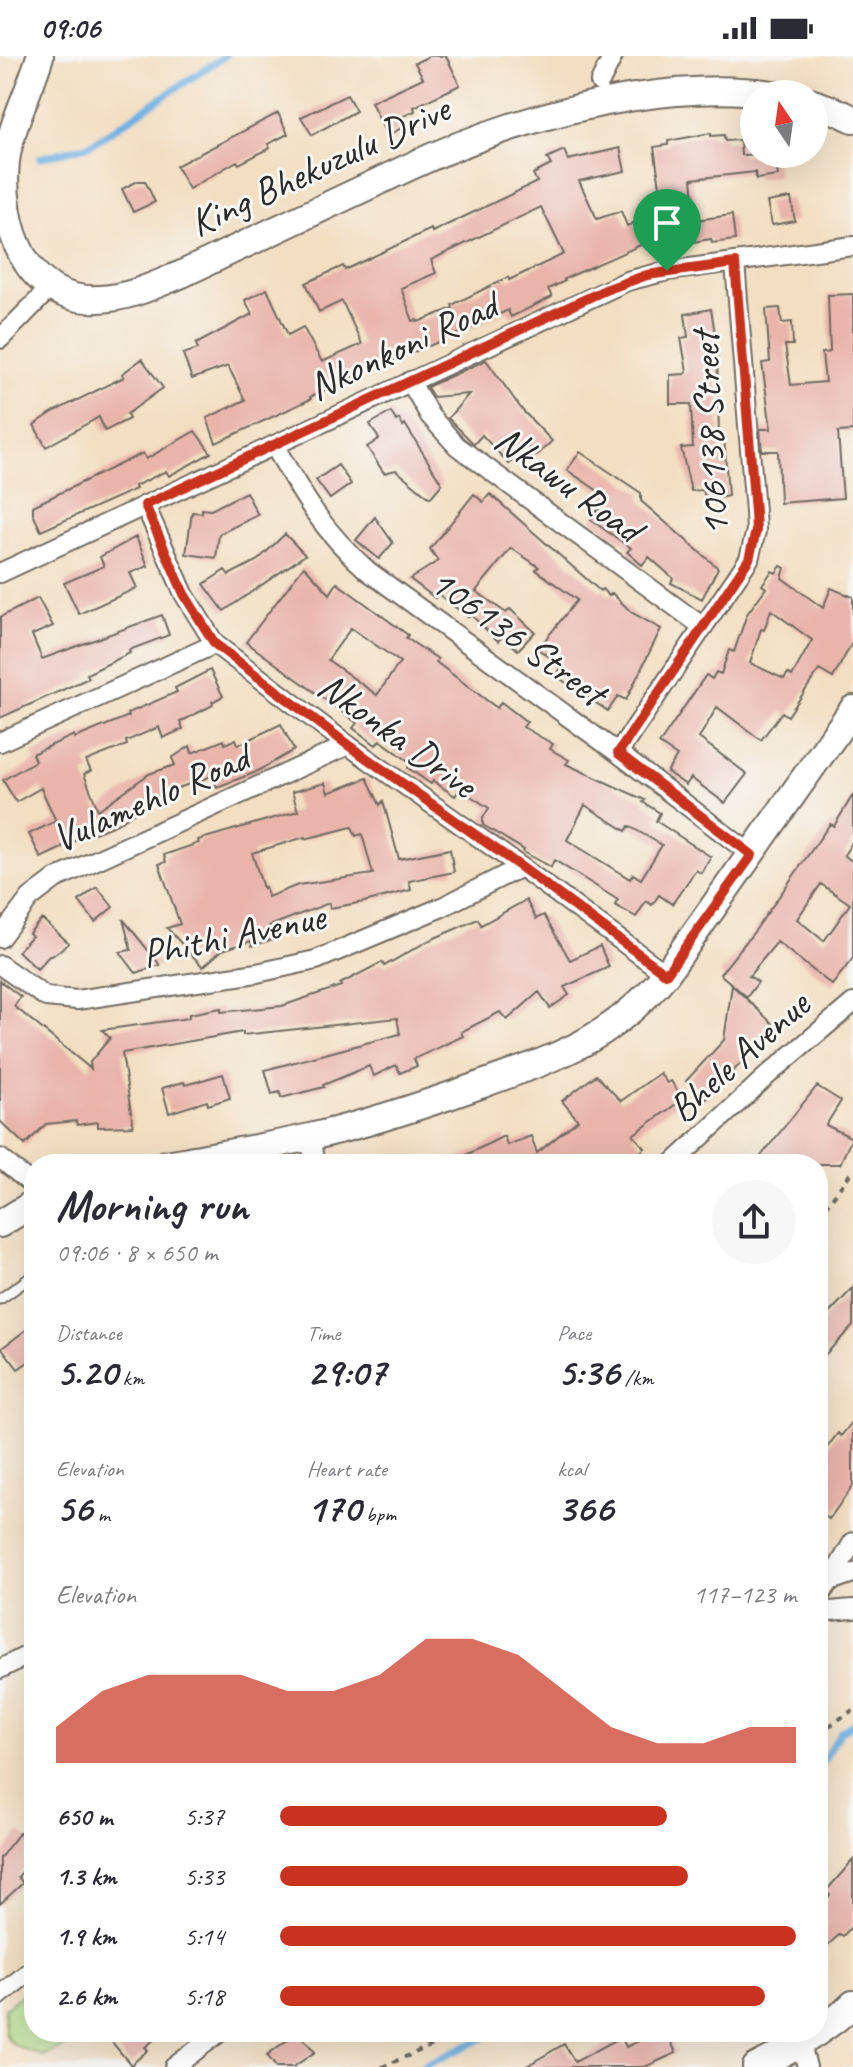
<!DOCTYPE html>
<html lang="en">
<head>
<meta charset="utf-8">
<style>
  body { margin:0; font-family:Caveat,sans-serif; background:#f7f7f7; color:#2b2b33; height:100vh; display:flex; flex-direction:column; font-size:30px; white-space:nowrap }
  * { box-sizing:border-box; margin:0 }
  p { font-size:26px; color:#7c7c81 }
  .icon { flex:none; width:44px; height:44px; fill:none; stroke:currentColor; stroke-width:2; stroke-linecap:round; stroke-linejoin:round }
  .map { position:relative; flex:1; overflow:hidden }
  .details { position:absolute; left:24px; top:1098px; width:804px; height:888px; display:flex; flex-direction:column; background:#fff; border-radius:32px; box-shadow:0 8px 32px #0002 }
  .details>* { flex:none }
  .needle { width:52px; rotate:347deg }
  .controls { position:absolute; left:740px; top:24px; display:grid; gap:16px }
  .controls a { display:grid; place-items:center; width:88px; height:88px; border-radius:50%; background:#fff; box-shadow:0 8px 32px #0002; font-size:40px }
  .pin { position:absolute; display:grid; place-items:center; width:68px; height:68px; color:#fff; margin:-82px -34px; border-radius:50% 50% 50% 0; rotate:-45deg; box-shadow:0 0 8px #0007 }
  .pin .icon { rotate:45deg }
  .round { display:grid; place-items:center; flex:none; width:84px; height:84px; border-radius:42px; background:#f7f7f7 }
  .overview { display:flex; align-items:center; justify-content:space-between; height:136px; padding:0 32px }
  h1 { font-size:44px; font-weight:600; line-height:60px }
  .stats { display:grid; grid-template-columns:repeat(3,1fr); gap:12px; height:136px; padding:8px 32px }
  .stats div { display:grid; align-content:center }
  .stats b { font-size:40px; font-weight:600 }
  .stats small { font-size:22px; font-weight:400 }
  .stats p { font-size:22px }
  .chart { height:224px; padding:16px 32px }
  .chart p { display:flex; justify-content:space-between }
  .chart svg { width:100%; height:144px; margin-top:8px; fill:#c8321e; opacity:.7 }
  ul { padding:0 32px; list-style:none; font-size:26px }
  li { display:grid; grid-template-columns:128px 96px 1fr; align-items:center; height:60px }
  li i { height:20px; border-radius:10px; background:#c8321e }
  .status { display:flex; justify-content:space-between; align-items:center; height:56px; padding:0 40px; background:#fff; direction:ltr }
  .status svg { height:22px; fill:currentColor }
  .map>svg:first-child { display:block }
</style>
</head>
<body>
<div class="status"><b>09:06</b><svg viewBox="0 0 49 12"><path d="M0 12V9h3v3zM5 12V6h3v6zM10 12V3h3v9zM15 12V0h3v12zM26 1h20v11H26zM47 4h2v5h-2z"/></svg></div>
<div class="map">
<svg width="853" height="2011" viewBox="0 0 853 2011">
  <rect width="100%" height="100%" fill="#f6f6f2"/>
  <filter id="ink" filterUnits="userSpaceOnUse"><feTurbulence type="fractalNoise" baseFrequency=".0125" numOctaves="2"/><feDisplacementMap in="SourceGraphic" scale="16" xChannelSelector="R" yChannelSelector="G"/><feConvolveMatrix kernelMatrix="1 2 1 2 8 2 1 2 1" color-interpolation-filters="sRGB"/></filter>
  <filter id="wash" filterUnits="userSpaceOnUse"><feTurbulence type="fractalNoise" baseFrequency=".006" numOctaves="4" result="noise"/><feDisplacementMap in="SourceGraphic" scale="32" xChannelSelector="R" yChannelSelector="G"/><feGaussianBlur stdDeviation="1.8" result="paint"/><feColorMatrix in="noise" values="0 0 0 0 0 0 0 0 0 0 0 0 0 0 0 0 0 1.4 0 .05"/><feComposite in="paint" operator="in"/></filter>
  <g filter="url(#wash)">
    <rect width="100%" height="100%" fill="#f3dec1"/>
    <path fill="#b0d984" stroke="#6e8258" stroke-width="2" d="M34,1929V1976H86L76,1987L42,2000C9,1986 2,1991 5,1952Z"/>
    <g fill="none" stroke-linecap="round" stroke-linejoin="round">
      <path stroke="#6cafe1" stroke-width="7" d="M40,102L90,89L225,0
        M818,1713L841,1675L853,1668
        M422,2011L496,1976"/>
    </g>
    <g id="blocks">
      <path fill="#e9b4aa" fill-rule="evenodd" d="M429,0H446L460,29L414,51L415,55L399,62L403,71L387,80L371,46L423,22L415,7Z
        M347,39L356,55L312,79L301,61Z
        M278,57L288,78L268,88L270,92L239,108L237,105L189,133L176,110Z
        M711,77V80L724,79L725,85L740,84L741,99L775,98L778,120L756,123L755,116L692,123L696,164L732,159L735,184L712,187L711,183L669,190L654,91L668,89V85Z
        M620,92L625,115L579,125L597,163L621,155L627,170L636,166L641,189L564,223L565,225L548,233L552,241L511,261L508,254L463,276L350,322L310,341L311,343L216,387L207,362L245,344L228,310L192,323L183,298L198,293L196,288L252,258L245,244L267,233L288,279L303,271L322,306L362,288L342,245L319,256L306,227L343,210L345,214L431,173L432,176L537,126L533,118L551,109L547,102L564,94L568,104ZM541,151L564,198L509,224L508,221L452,249L453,252L418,266L417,264L413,265L401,232L436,217L431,204Z
        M138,125H145L155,146L133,156L122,133Z
        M791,142L795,165L772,169L767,146Z
        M853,238V375L838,376L843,442L780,447L778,395H762L760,373H771L762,307L770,306L766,253L780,252L782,267L792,266L793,289H785L791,329L825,326L822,297L830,296L828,239Z
        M711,253L717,289L719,381L724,380L728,440L706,445L703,434L691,435L681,392L693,391L691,348H670V319L685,318L687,315L681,282L688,281L685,258Z
        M142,303L163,332L127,358L129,363L105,375L99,361L46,391L34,369L53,356L124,321L122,318Z
        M486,304L523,355L552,385L536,400L528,391L509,408L482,379L474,388L448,362L469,338L433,341L427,331Z
        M391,356L396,365L399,363L403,370L405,368L442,428L430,442L396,414L384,417L367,391L379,383L370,368Z
        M195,375L211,397L169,420L166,415L135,430L136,433L41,475L33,458V450L143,397L146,403Z
        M580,396L641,437V445L718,512L702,543L671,527L673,522L649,501L642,509L627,496L631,492L591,464L607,441L567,414Z
        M338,409L351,428L330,443L316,424Z
        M246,436L258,459L219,478L216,502L186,498L192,456L202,457V453L211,454Z
        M474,438L483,446L490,438L600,535L602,533L609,540L612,537L631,556L661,573L626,644L618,640L608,655L556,620L562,610L538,593L577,544L536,514L539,511L511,492L476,535L506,557L510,553L535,576L518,594L503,580L498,585L470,558L468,561L438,538L435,542L410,523L438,505L430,493Z
        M375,461L393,487L379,503L356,484Z
        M285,478L305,499L224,555L204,528L225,514L229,519L258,504Z
        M136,481L148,510L130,517L137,532L79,558L64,527L104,510L100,501Z
        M304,510L330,538L337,527L408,579L406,582L438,603L436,606L497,652L501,646L527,666L523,671L553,688L550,693L569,704L566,708L645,744L643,746L660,757L656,765L711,801L701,817L696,814L672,848L659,839L652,849L646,845L636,861L615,849L618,844L554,804L551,811L523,796L524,794L483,769V762L489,752L460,733L455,740L433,725L431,728L408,712L411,707L380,684L376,689L353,672L357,667L246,586ZM351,572L400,606L377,639L328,604ZM585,749L626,775L629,770L662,789L641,823L633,818L630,823L567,784Z
        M781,510L785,512L782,522L823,552L831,532L853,541V585L833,622L819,614L788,660L782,656L761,684L717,651L699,682L747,718L725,747L691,722L686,729L667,716L677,700L659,688L706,619L712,623L716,616L721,618L729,594L734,596L747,558L766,532L762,529L772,515L776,517ZM771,554L812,584L792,620L788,617L784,623L750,607L761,573L764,574Z
        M38,542L53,570L32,579L42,603L162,559L169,579L129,594L130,597L87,618L89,622L0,662V561Z
        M210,614L223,640L212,646L213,649L180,666L183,673L163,682L159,671L126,685L127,689L86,705L91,715L84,718L98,754L149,718L175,709L172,702L190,690L192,697L224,684L225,688L236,683L238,689L281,668L294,694L254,717L217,731L212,720L161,738L117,768L62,790V792L41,802L29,778L56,765L41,732L16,746L3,724L35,705L32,698L74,679L75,682L129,660L128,657L177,636L175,632Z
        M367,722L380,749L383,745L399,803L450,793L454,816L409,825L411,834L364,846L330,852L329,847L269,870L273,883L252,890L251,885L222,894L203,911L167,872L180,868L159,808L166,806L164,799L199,787L198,784L298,755L292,736L325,727L328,737ZM352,771L356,780L362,778L373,818L298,829L268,841L265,831L263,832L252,797L305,781V783Z
        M853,739V785L844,799L853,806V902L832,929L777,886L749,920L758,926L747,941L720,918L754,876L830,768L834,770ZM821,828L850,848L824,885L797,863Z
        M97,831L113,851L95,866L79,845Z
        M526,844L536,863L544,859L570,904L600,890L609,911L564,931L569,939L550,952L539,936L507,964L500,956L461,976L463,980L414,1003L417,1010L400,1017L396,1009L374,1020L369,1010L323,1029L324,1031L281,1042L280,1036L272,1038L265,1014L400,978L397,962L243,979V976L122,997L133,1070L98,1071V1066L77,1069L76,1065L46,1068L25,1089L0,1065V925L21,941L14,950L91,1013L90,1006L110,982L102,974L189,962V958L221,952V956L282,950L341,930L340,928L382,906L384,910L428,885L478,863L481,869Z
        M42,863L69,887L52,900L50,899L37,913L18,895L32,880L29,877Z
        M123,863L160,909L136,917L120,896L131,894Z
        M732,929L776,971L706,1043L686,1025L724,984Z
        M660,1017L667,1027L671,1025L683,1043L633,1079L645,1092L627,1108H448L504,1080L507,1089L531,1080L537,1097L578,1064L562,1045L596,1019L621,1045Z
        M223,1018L230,1042L208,1049L207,1045L169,1057L162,1032L184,1026L185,1029Z
        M817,1030L841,1045L826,1069L852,1082L840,1108H771L761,1100Z
        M853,1232V1270L818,1306V1269Z
        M34,1268V1302L18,1313L2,1292Z
        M853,1365V1430L829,1463L818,1455V1388L826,1393L838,1377L841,1380Z
        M20,1776L34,1787V1801L18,1821L23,1827L0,1848V1802Z
        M853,1804V1869L843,1880L840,1878L818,1898V1862L823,1857L818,1853L830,1839L826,1835Z
        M122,1976H164L145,1991L148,1994L131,2009L111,1985Z
        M298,1976L315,1996L293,2011H276L267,1999Z
        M657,1976H667L676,1997L645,2011H525L564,1988L575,2006L621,1981L626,1991Z"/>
    </g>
  </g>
  <g filter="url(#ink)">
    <use href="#blocks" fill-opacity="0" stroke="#716a60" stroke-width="2"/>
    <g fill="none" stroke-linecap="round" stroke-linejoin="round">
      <defs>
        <path id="lane" d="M0,1243L34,1219"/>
        <path id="street" d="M600,26L613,0
          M0,283L51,231
          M410,325L430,360L457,390L703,571
          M274,389C304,442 322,474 368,515L618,697L752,799
          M145,449L184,538L215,588L348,689L521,811L666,918
          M0,517L627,225L667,215L853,190
          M0,686L215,588
          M618,697L749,503L756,475L755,456L735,207
          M0,882L30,842L55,823L348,689
          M0,909L46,941L77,944L257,917L316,904L442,851L521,811
          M310,1081L315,1108
          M0,1102L34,1130
          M672,1108L769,1018L853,947
          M830,1525L853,1486
          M818,1542L830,1525L853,1517
          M818,1556L853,1553
          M0,1613L34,1596
          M0,1939L34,1912
          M801,1988L807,2011
          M174,2011L220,1976"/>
        <path id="secondary" d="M40,0C30,35 11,68 6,105C0,167 24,247 99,243C129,242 155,229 182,218C257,183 332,147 407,112C533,52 732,0 853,63
          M166,1108C214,1099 262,1092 310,1081C368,1068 424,1049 480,1029C557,1001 612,984 666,918L853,653
          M0,1168L34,1147
          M756,2011C791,1993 824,1976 853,1948"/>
      </defs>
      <use href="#lane" stroke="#716a60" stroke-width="13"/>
      <use href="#street" stroke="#716a60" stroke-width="22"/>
      <use href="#secondary" stroke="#716a60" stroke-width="30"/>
      <path stroke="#716a60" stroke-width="4" stroke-dasharray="6 6" stroke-linecap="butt" d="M818,1161L853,1114
        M818,1692L829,1670L853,1654
        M382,2011L463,1976"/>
      <use href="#lane" stroke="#fff" stroke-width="9"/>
      <use href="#street" stroke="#fff" stroke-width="18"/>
      <use href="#secondary" stroke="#fff" stroke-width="26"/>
    </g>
  </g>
  <g fill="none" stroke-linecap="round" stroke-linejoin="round" filter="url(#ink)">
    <defs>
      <path id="route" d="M735,207L755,456L756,475L749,503L618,697L752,799L666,918L521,811L348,689L215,588L184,538L145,449L605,234L647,219Z"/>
    </defs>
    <use href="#route" stroke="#fff" stroke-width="16"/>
    <use href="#route" stroke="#c8321e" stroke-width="10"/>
  </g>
  <g text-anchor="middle" stroke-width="6" stroke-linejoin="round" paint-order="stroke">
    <g font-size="40" fill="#2b2b2b" stroke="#f6f6f2">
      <text transform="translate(319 109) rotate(-25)" y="14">King Bhekuzulu Drive</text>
      <text transform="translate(402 289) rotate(-25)" y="14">Nkonkoni Road</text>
      <text transform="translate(709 378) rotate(-93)" y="14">106138 Street</text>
      <text transform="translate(569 427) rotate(36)" y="14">Nkawu Road</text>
      <text transform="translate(518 580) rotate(36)" y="14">106136 Street</text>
      <text transform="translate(398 678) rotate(36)" y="14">Nkonka Drive</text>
      <text transform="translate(150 741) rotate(-24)" y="14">Vulamehlo Road</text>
      <text transform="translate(233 878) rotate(-12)" y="14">Phithi Avenue</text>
      <text transform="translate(738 1000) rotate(-42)" y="14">Bhele Avenue</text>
    </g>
  </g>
</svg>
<div class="controls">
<a><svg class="needle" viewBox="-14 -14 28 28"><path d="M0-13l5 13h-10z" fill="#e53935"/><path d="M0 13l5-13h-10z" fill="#7c7c81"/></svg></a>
</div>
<div class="pin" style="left:667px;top:215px;background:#1e9e55"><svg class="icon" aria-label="arrive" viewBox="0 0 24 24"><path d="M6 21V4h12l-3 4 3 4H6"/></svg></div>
<section class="details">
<div class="overview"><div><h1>Morning run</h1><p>09:06 · 8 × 650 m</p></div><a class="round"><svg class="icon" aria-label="share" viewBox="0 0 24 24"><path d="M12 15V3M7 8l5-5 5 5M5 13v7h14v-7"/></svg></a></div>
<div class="stats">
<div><p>Distance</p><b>5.20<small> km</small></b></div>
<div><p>Time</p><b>29:07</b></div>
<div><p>Pace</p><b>5:36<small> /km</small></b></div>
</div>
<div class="stats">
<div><p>Elevation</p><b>56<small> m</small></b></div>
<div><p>Heart rate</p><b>170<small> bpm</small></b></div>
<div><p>kcal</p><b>366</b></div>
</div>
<div class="chart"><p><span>Elevation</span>117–123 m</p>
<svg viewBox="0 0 160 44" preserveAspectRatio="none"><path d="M0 44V33L10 22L20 17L30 17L40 17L50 22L60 22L70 17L80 6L90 6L100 11L110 22L120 33L130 38L140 38L150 33L160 33V44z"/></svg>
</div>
<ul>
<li><b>650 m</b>5:37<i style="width:75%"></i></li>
<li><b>1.3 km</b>5:33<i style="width:79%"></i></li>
<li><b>1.9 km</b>5:14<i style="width:100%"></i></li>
<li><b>2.6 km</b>5:18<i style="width:94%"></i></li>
</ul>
</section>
</div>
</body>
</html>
